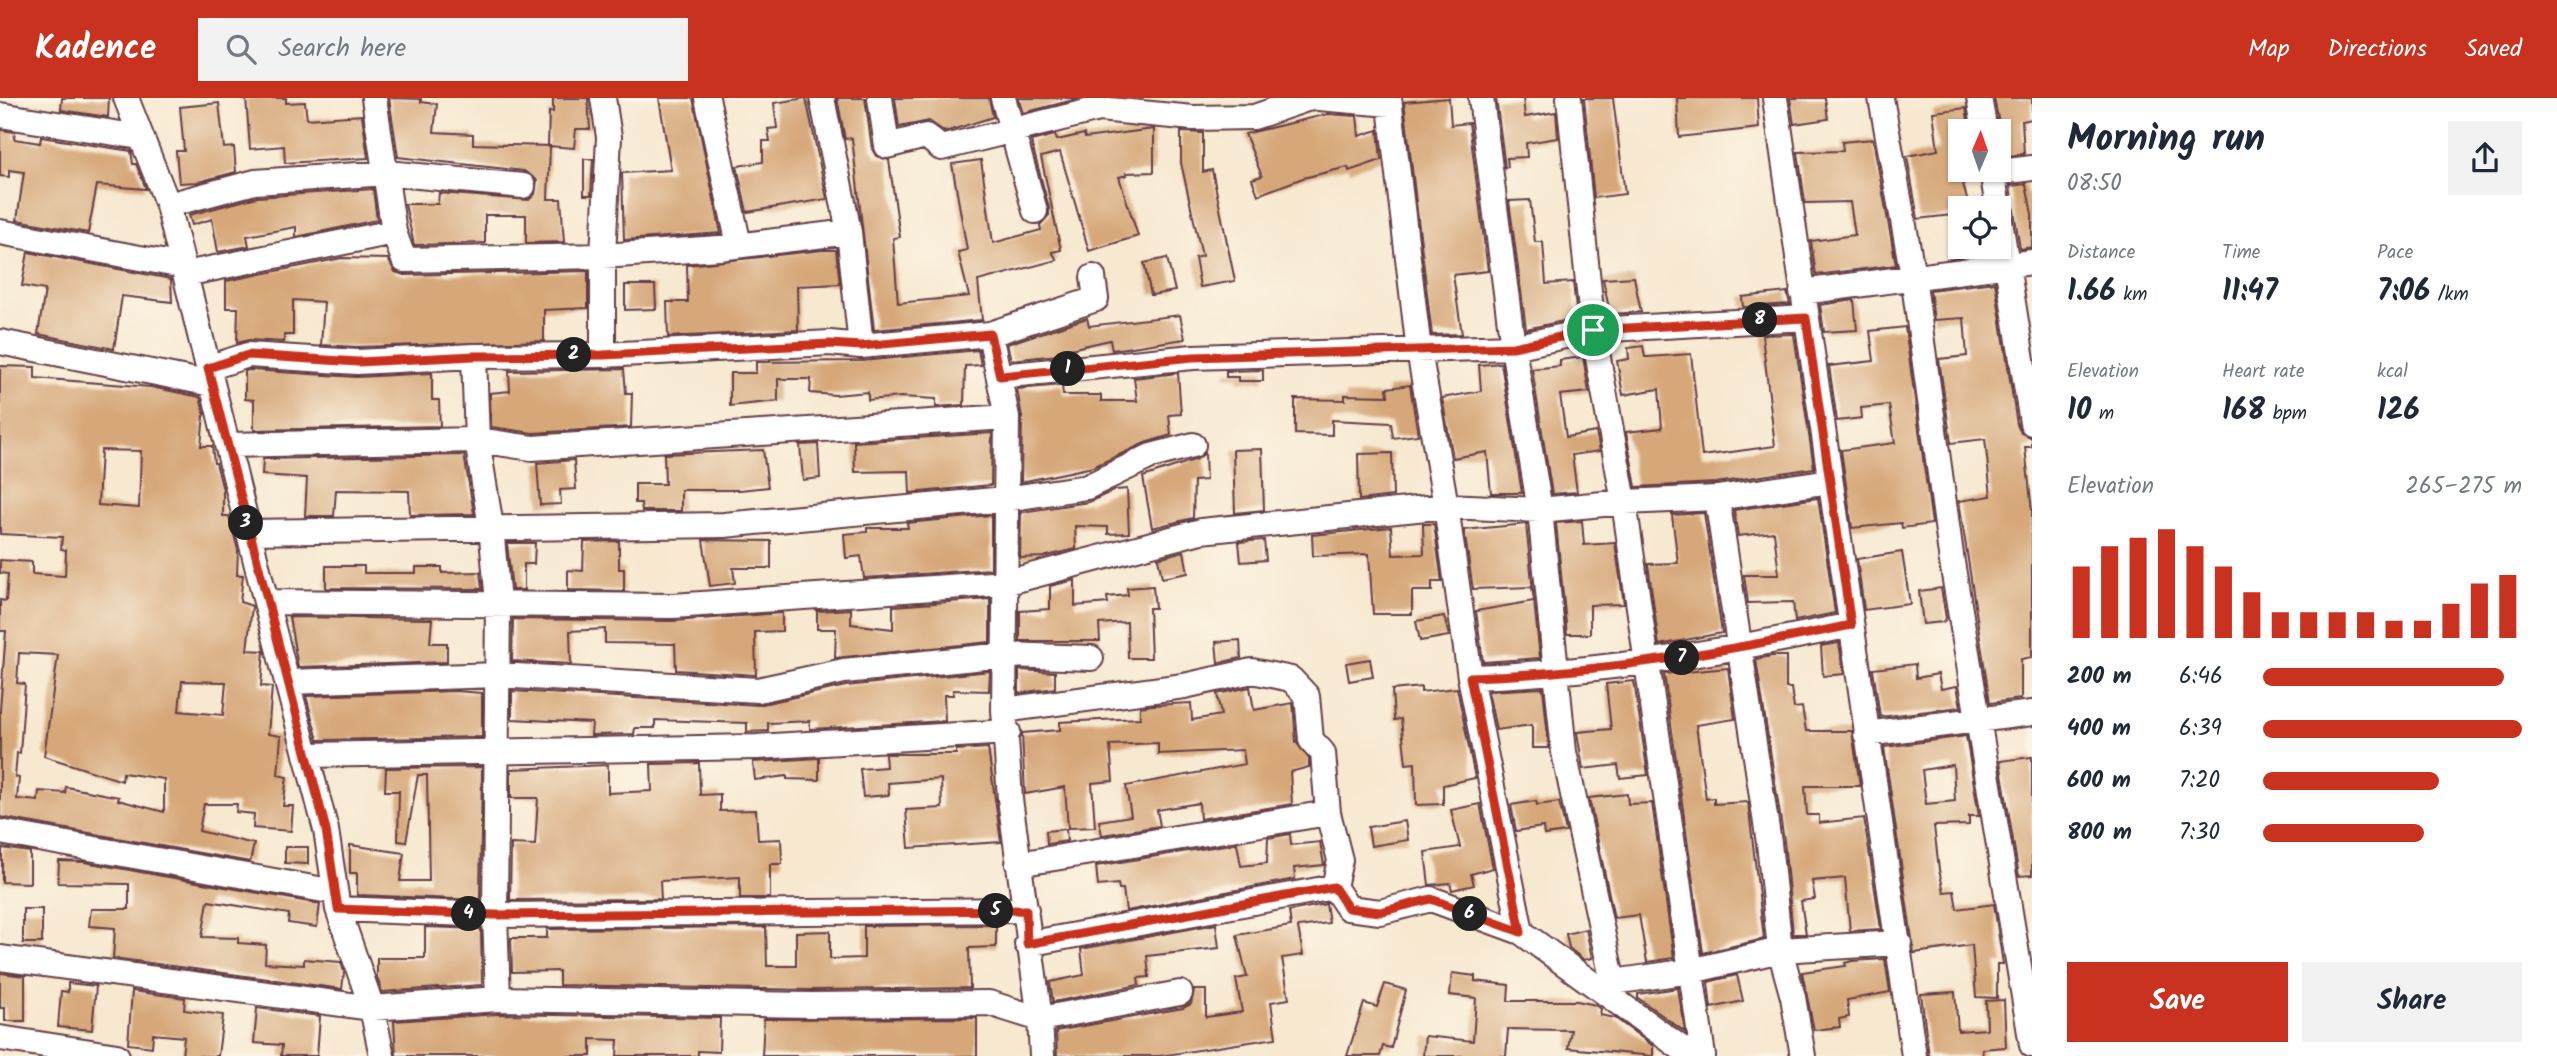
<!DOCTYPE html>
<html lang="en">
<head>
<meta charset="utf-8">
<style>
  body { margin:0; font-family:Kalam,sans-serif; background:#f2f2f3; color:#1f2937; height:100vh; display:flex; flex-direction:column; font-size:26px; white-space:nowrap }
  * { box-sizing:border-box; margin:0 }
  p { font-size:23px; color:#747a83 }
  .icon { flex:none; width:38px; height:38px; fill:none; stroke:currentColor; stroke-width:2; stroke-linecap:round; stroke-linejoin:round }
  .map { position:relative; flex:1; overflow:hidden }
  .panel { display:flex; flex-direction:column; background:#fff; width:525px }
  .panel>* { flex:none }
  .needle { width:46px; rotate:2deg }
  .tools { position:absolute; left:1948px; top:21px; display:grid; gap:14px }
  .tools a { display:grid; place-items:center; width:63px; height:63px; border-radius:0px; background:#fff; box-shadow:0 2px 5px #0004; font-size:35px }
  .pin { position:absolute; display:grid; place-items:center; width:60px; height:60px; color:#fff; margin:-30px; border:4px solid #fff; border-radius:50%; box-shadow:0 2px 7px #0007 }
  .km { position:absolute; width:35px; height:35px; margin:-18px; border-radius:50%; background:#222; color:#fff; font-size:19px; line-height:35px; text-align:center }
  .round { display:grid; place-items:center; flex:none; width:74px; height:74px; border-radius:0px; background:#f2f2f3 }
  .summary { display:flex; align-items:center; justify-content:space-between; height:119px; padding:0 35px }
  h1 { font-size:38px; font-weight:800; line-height:52px }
  .stats { display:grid; grid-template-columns:repeat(3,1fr); gap:10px; height:119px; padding:7px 35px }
  .stats div { display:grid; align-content:center }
  .stats b { font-size:30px; font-weight:800 }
  .stats small { font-size:19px; font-weight:400 }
  .stats p { font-size:19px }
  .chart { height:196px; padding:14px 35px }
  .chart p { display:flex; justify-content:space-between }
  .chart svg { width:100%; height:126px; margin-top:7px; stroke:#c8321e; stroke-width:6 }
  .primary-button { display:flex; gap:14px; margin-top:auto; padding:14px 35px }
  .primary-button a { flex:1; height:80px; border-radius:0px; background:#c8321e; color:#fff; font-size:28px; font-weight:800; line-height:80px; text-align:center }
  .primary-button a+a { background:#f2f2f3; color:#1f2937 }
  ul { padding:0 35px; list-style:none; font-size:23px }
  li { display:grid; grid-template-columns:112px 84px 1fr; align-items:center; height:52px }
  li i { height:18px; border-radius:9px; background:#c8321e }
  header { display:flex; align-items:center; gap:42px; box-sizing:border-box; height:98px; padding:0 35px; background:#c8321e; color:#fff }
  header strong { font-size:33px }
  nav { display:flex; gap:38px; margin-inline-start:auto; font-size:24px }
  .search { width:490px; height:63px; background:#f2f2f3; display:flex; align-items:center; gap:18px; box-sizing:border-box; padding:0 24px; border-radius:0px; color:#747a83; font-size:26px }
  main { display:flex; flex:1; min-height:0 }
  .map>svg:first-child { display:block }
</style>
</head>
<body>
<header>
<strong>Kadence</strong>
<div class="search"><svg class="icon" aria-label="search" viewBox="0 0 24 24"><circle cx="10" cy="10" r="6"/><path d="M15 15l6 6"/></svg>Search here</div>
<nav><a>Map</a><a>Directions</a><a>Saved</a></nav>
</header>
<main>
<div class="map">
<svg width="2032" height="958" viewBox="0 0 2032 958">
  <rect width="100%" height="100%" fill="#fcf5e5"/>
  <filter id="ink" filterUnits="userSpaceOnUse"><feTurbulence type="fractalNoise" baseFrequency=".0143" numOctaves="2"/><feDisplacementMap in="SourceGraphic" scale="14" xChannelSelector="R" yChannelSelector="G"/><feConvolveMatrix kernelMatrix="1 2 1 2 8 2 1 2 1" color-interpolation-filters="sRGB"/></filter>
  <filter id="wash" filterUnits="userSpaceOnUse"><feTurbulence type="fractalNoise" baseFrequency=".00686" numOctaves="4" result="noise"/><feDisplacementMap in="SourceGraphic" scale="28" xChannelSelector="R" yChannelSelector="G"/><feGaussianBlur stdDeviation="1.57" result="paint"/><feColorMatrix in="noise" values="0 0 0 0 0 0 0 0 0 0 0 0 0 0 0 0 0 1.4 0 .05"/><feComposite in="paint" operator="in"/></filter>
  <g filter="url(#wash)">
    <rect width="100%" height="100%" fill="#f7e8d0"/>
    <g id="blocks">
      <path fill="#d6a779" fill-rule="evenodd" d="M62,0H109L108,19L61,12Z
        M246,0H286V5L305,4L307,21L362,17L368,60L285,65L284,48L250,51Z
        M389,0L421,1V4L437,6L434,34L473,36V46L550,48L548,101H561L564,144L526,145V117H485V145L414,147L405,106H438L439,95L529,102L535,96L537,82L524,73L398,59Z
        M553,0H588L590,31H576L574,50L548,48L549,14H553Z
        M659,0H693L721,135L624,142L622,75L671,72Z
        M806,0L827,101L747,114L737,68L763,64V43H770L768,31L777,30L774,5Z
        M837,0H865L872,51L876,58L889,62L900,139L893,140L898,205L969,198L958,154L967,152L952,66L981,62L993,145L1041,132L1040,127L1049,117V110L1031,43L1055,37L1057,42L1084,36L1085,40L1154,31V74L1126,75L1127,77L1119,79L1138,138L1089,153L1060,54L1041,59L1061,152L1052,154L1057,162L978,183L982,222L874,232L852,40L845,41Z
        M895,0H989L993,19L945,34L929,23L899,29Z
        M1018,0H1081L1023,15Z
        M1449,0L1451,27L1469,25L1488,173L1453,177L1462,236L1432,237L1404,4Z
        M1496,0H1523L1525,19L1556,14L1558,40L1526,45L1527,59L1507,60L1508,69L1505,70Z
        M1584,0H1613L1625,96L1594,100Z
        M1677,0H1757L1759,30L1679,39Z
        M1790,0H1825L1828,21L1794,26Z
        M1994,0H2032V21L2022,23L2024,56L1998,59L2000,30Z
        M219,5L224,50L234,49L236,74L198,84L179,85L176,53H184L180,9Z
        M1966,10L1970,33H1960V73L1969,110H1960V116L1918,121L1907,58L1938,52L1933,14Z
        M1328,16L1357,18L1359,38L1378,32L1381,62L1349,73L1348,69L1303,80L1258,97L1252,81L1262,78L1245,36Z
        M0,32L15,34L14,41L40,45L41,39L131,53L133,66H136L146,91L97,87L88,135L17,122L24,74L9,72V79L0,78Z
        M1181,34L1203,35V74L1212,72L1235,183L1200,189L1195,160L1202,158L1181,65Z
        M1873,41L1896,167L1816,177L1811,143L1855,137L1850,104L1805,105L1798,54L1843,53L1842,44Z
        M584,61H593L591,97H584Z
        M2026,86L2032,116V149L2020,151L2010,88Z
        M373,91L377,122L296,139V129L247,138L249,148L218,154L212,121L192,127L189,117L257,99Z
        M1530,102L1535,144H1543L1546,186L1573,184L1577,220L1526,231L1509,103Z
        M1954,149H1989L1990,154L1955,159Z
        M823,152H836L840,186L797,188L798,232L668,239L667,204H688L687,167Z
        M28,154L171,181L172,204L122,198L114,251L38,236L45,192L22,188Z
        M342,160L388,161L395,174L404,177L588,173V210L544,212V243L357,249L321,247L324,204L293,202V237H284V244L249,242L237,245L238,210H226V183Z
        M1167,160L1175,193L1151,197L1144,165Z
        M1634,179L1641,214L1610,216L1603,181Z
        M1995,184L2017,327L2021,335L2032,340V349H2025L2032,413V559L2021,561V601L1990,605L1959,403L1991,398L1985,341L1951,345L1939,261L1967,258L1964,220L1934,222L1930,192Z
        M625,187H655L656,211L625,212Z
        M1787,194L1790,206L1743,209L1742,199Z
        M1854,202L1857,232L1824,234L1820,207Z
        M1180,217L1185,241L1112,252L1110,242L1066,252L1058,257L1011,262L1007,246L1087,220L1089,228Z
        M1905,229L1932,426L1902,430L1901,425L1852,430L1841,352L1895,345L1889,307L1861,310L1862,320L1837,323L1829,268L1874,263L1870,233Z
        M1794,236L1814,370L1716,385L1636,389L1626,334L1662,330L1659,291L1623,297L1617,263L1629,261L1628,250L1643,248L1645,259H1648L1691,256L1702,358L1775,348L1762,237Z
        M978,252L981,267L965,268L964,307L936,309V301L901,299L868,302V294L835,297L810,295L811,281H778V303L730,308V275H756V264L862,263Z
        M1583,259L1589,294L1560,297L1566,339L1596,334L1600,353L1572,357L1577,394L1552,396L1532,271L1560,268V262Z
        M1501,265L1522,395H1491L1487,354L1453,360L1442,300L1481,293L1479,267Z
        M0,268L35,269V280L151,289L200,299L204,315L201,348H212L214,365H216L223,392V418H229L238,452L237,477H243L240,504L252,508L247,552L264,553L261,588L272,589L268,636L281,638L278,677L287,679L283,708H293L291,733L253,730L254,716L236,714L237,706H204L199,733L254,746L250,764L0,719V612L6,533H0V502L6,503L8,476L0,475V462L32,464V476L65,478L66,452L61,451L62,439L0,436ZM101,352L141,353L139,410L98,407ZM19,555L58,557L44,658L122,683L123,675L164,681V714L118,702L119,699L66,689L65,695L39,693L38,703L17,701L19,680L15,679L17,655H20L25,586L17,585ZM182,583L226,584L223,617L179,613Z
        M624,271L626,295H632L631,329L533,335L491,329L490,295L510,293L509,273Z
        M250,272L356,279L432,275V302H439L440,328L254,332V302L245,301V273Z
        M1263,272V283H1238V279H1226V273Z
        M1178,275L1181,316L1169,317L1171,337L1145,345L1093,369L1021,384L1022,319L1017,291L1062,287L1063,297H1101V303H1137L1134,280Z
        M1410,287L1418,337L1393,340L1391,325L1332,322V337L1295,336V301L1345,302V297L1388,298L1387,290Z
        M992,335L991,387L910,395L909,373L855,374L854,344Z
        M818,346L820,380L803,382L800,347Z
        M1262,351L1264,412L1235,415L1233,352Z
        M763,352L768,389L740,392H681V413H642L641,405H635V386H665L664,356Z
        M1205,355L1206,382L1194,383L1193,420L1152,430L1143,379L1197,361Z
        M1392,355L1393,398L1359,402L1358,356Z
        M464,357L474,416L410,417L409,393L336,392L334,418H305L307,380L262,377L263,361Z
        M574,362L576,391L560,392L561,406L540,407L537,365Z
        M1127,391L1129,435L1108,436V429L1075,428L1076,451L1043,459L1020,460L1021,414L1089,404L1115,392Z
        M1818,400L1835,515L1795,523L1793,504L1748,505L1744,477H1779L1774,434L1738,438L1734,412Z
        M1704,415L1722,535L1659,547L1648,466L1678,465L1672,417Z
        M991,417V471L864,480L861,458L846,460L844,436L867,434V430H908L907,425Z
        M1582,423L1584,447L1615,445L1624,506L1590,507V536H1567L1556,425Z
        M1423,426H1434L1442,484H1432V493H1412V516H1373L1369,456L1313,458L1312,437L1391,429L1393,457L1424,456Z
        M1526,426L1540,560L1483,564L1476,513L1534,503L1532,489L1473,491L1464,432Z
        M703,442L771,443V470H733L735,485L710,488Z
        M1264,442L1266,462L1241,464L1239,444Z
        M619,443V471H624V493L568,492V472L583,473L584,444Z
        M507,445H535L534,466H524V492H512Z
        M1184,453L1188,475L1162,480L1158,460Z
        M1902,454L1910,506L1864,512L1857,461Z
        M326,468H364V475H416V469H442V475L480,474L482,491L326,490Z
        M1075,482V508L1108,505L1107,499L1128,497L1127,490L1153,488L1155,510H1149L1151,560H1128L1127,524L1099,526L1100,543H1020V513L1050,511V488Z
        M1941,490L1946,520L1944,524L1923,526L1919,493Z
        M990,501V544L835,560L836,531H817V513L851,511V526L893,531V508Z
        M782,515V533L755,534L756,577L676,572L675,546L605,545V531L570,533L571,566L512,563L513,521L673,523Z
        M1444,518L1449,538L1420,543L1416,523Z
        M289,519L432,521L430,545H447V564L298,569Z
        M1240,542L1241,560L1218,565L1216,544Z
        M1839,545L1844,576L1823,578L1821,548Z
        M1772,558H1786V590H1791L1794,610L1802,609L1806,633H1852L1860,688H1805L1807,717H1819V725L1864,720L1881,831L1850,833L1845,780L1812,783L1815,801L1801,803L1806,836H1793L1784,743L1756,561Z
        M1370,561L1373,579L1349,583L1346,565Z
        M1915,566L1916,580L1938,576L1941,591L1957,588L1961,609L1880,619L1873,571Z
        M1728,570L1735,621L1696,627L1702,671L1706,701L1714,700V706L1748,704L1764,841L1703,855L1664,576Z
        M1019,572L1055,574V590L1019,595Z
        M990,573L989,593L953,592V597H944L945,623L810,631V623L768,625V633L747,634V625L655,622V630H635L634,636L591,637L592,625L512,621V593L758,607L846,588Z
        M1634,583L1648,677L1620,680L1618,667L1583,671L1577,634L1611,631L1606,586Z
        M1250,589L1254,612L1293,605L1296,644L1309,661V669L1290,674L1292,706L1200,721L1199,705L1157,712L1160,728L1102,737L1099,723L1131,718L1126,688L1245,666L1243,652L1158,656V645L1110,647L1113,683L1092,685L1095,729L1068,730L1065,689L1025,696L1022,635L1060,632V624L1140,620V609L1153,607L1191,605L1192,622L1221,617L1217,596Z
        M1421,589V594L1457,590L1475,680L1443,687V706L1416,707L1415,665L1406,666L1401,621L1394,622L1392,592Z
        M1543,590L1549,650H1532V627L1496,632L1488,593Z
        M456,593L482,595V639L318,642L306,598Z
        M1966,638L1979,718H1969V727L1934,728L1939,772L1944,794L1954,793L1957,811L1994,806L2003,866H1997V900L1976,899L1972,847L1914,855L1884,649ZM1953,667L1955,703L1926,706L1922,672Z
        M988,650L1001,744L909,750L906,712L942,710L941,681L888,685L889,697L863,699L860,671L886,669L885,656H956V652Z
        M2032,659V777L2019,778L2000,663Z
        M819,660V682L787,681V678L755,682L753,664Z
        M699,665L700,697L720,696V713L756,712L758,742L781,741L782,766H770V800H740V779L660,783L661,801L510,802L511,746L535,747L538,700H511V671L608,667V695L652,693L651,666Z
        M482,669L480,802L357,797V775H350V747L404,755L400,783H429L427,677H418L406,744L398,743L399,693H385L386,670Z
        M1627,696L1628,706L1652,705L1674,860L1647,864L1639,817L1614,820L1589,700Z
        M1536,703L1537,707L1559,704L1566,734L1544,737L1543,729L1516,733L1511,707Z
        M1480,706L1493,770L1471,776L1474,787L1452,792L1450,785L1429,787L1425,754L1460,749L1451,712Z
        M1405,723L1408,742L1371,748L1368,729Z
        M1066,731L1067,743L1047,746L1046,733Z
        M1290,736L1291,747L1320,744L1324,767L1294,770L1295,781L1126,813L1123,791H1119L1118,786L1098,788L1096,768L1237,745L1241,768L1267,765L1268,740Z
        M285,749H308V766L285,765Z
        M2,750L30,754V785L2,784Z
        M59,763L84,764L320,806L317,829L288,825L289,816L208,803L202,839L238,840V845L266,847L265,865L304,867V861L341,864L344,874L342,891L113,860L115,830L89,828L91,811H129V786L58,785Z
        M1326,806L1329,825L1298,829L1303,857L1282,860L1289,901L1271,904L1276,940L1160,958H1057L1056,933L1183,910L1191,906L1194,892H1206V919L1242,914L1236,881L1247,879L1237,837L1291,828L1289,813Z
        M23,811H42V845H23Z
        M1216,826L1219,850L1147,858L1149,879L1138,880L1139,887L1053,904L1050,884L1084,877L1081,851Z
        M996,827V849L969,850L970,890L811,892L559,887V873L512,874L511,840H547V831L766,829L767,868H796V834L830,833V861L864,860V828Z
        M425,829L481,831L482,887L382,894L377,879V860H425Z
        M1586,831L1592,860L1584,862L1569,850L1566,836Z
        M1885,861L1890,894L1847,902L1849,919L1839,921L1840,929L1814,932L1802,874L1846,868L1845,865L1852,863Z
        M0,875L25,878V923H5V910H0Z
        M1452,875L1475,878V883L1509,887L1508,903H1577L1596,907L1601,911L1600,917L1615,920L1653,948V958L1568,950L1571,932L1508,931L1506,958H1423L1425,938L1473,943L1476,900L1450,897Z
        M1737,877L1743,903L1711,910L1708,884Z
        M68,885L96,888L92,932L58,929L61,893L68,894Z
        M1385,886L1406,892L1391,950L1383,948L1380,958H1347L1364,905L1377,909Z
        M1678,890L1685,934L1638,900V896Z
        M132,893L185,900L184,912L223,917L218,958H182L184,939L153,936L152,949L128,946Z
        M1955,894L1958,933L1987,931L1986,903L2004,902L2006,949L1982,951L1983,958H1929L1921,896Z
        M257,910L320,918L317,958H281L282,947L254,945Z
        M498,916L720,920L719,954L698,953V958H617L618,942L591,941V958H396L394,923Z
        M977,920V958H762L764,921Z"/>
    </g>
  </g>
  <g filter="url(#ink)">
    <use href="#blocks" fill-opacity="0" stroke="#643d44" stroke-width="2"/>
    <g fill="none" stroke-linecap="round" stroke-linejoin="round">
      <defs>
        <path id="minor" d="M126,0L168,107L266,504L326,732L338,811L372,910L382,958
          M374,0L394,134
          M603,0L609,39L603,158V257
          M707,0L739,147
          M822,0L849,134L861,248
          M880,0L887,48L926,38L941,50L1099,11L1193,20L1254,19L1310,0
          M1003,0L1035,113
          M1318,0L1390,6
          M1389,0L1419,253L1446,408L1470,579L1521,834
          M1481,0L1513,249L1540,412L1564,654L1617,904
          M1569,0L1593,232L1624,404L1703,958
          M1775,0L1914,958
          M1881,0L1913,178L1952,464L2032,947
          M1979,0L1985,33
          M0,17L140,39
          M1992,72L2032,325
          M1993,75L2032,70
          M168,107L255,84L387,75L523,88
          M0,134L183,168
          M185,176L394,134L404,162L603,158L719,150L849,134
          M1802,194L2032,164
          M990,236L1096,201L1093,179
          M0,244L212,286
          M474,258L477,342L491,429L498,504L495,817L498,901
          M208,270L248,257L357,264L474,258L603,257L830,245L861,248L990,236L1007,319L1004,612L1010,701L1040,921L1042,958
          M1000,278L1193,259L1513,249L1593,232L1806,220
          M227,347L477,342L532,350L1007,319
          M248,434L724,427L1005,401L1087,389L1151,358L1193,347
          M266,504L673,508L1005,485L1201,433L1446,408L1540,412L1624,404L1717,400
          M1470,579C1601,575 1723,554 1851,527
          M287,584L498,577L758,592L844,573L1005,557L1091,560
          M1004,612L1184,588L1252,573L1291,581L1307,598L1311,642L1323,655L1328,715L1340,762L1334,789L1348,810L1380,814L1431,801L1521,834L1692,958
          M1866,636L2032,615
          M306,657L757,649L1008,634
          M0,734L335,794
          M1018,766L1328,715
          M338,811L495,817L1026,812
          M1027,846L1334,789
          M0,860L372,910L498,901L811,907L989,905L1040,921L1180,895
          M1613,884L1691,873L1780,852L1899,845
          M0,940L117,958
          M1803,958L1793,899L1780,852L1769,745L1717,400L1830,383"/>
      </defs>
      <use href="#minor" stroke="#643d44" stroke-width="28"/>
      <use href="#minor" stroke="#fff" stroke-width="24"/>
    </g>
  </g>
  <g fill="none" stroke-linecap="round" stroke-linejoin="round" filter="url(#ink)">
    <defs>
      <path id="route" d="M1806,220L1851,527C1722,554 1602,575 1470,579L1521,834L1431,801L1380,814L1348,810L1334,789L1027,846L1026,812L495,817L338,811L326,732L208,270L248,257L358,264L474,258L603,257L830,246L861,248L990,236L1000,278L1193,259L1513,249L1593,232Z"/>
    </defs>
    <use href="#route" stroke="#fff" stroke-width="14"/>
    <use href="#route" stroke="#c8321e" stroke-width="9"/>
  </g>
</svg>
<div class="tools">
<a><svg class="needle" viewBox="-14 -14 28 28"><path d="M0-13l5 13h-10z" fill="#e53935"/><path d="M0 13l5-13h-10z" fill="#747a83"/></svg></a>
<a><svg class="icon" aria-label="locate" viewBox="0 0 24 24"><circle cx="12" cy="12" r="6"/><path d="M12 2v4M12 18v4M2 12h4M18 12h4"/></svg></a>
</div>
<div class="pin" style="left:1593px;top:232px;background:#1e9e55"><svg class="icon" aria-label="arrive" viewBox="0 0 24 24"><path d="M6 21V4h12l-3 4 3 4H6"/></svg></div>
<b class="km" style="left:1068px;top:271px">1</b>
<b class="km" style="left:574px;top:257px">2</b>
<b class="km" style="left:246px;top:425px">3</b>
<b class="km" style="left:469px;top:816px">4</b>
<b class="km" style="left:996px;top:813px">5</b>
<b class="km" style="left:1470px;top:816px">6</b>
<b class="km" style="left:1682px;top:560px">7</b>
<b class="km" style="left:1760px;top:222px">8</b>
</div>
<section class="panel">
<div class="summary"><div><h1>Morning run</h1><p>08:50</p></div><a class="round"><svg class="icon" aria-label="share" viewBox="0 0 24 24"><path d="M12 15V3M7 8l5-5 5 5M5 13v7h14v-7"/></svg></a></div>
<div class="stats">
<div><p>Distance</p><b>1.66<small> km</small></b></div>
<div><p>Time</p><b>11:47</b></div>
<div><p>Pace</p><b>7:06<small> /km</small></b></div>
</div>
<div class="stats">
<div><p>Elevation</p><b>10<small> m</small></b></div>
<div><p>Heart rate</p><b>168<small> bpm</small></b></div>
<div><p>kcal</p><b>126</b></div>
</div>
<div class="chart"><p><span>Elevation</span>265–275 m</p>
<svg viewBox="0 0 160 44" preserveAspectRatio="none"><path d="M5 44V19M15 44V12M25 44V9M35 44V6M45 44V12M55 44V19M65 44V28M75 44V35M85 44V35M95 44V35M105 44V35M115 44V38M125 44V38M135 44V32M145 44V25M155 44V22"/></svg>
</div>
<ul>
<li><b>200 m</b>6:46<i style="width:93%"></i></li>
<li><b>400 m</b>6:39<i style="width:100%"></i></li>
<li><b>600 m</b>7:20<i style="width:68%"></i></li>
<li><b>800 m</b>7:30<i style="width:62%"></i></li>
</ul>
<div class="primary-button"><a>Save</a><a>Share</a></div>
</section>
</main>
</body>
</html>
